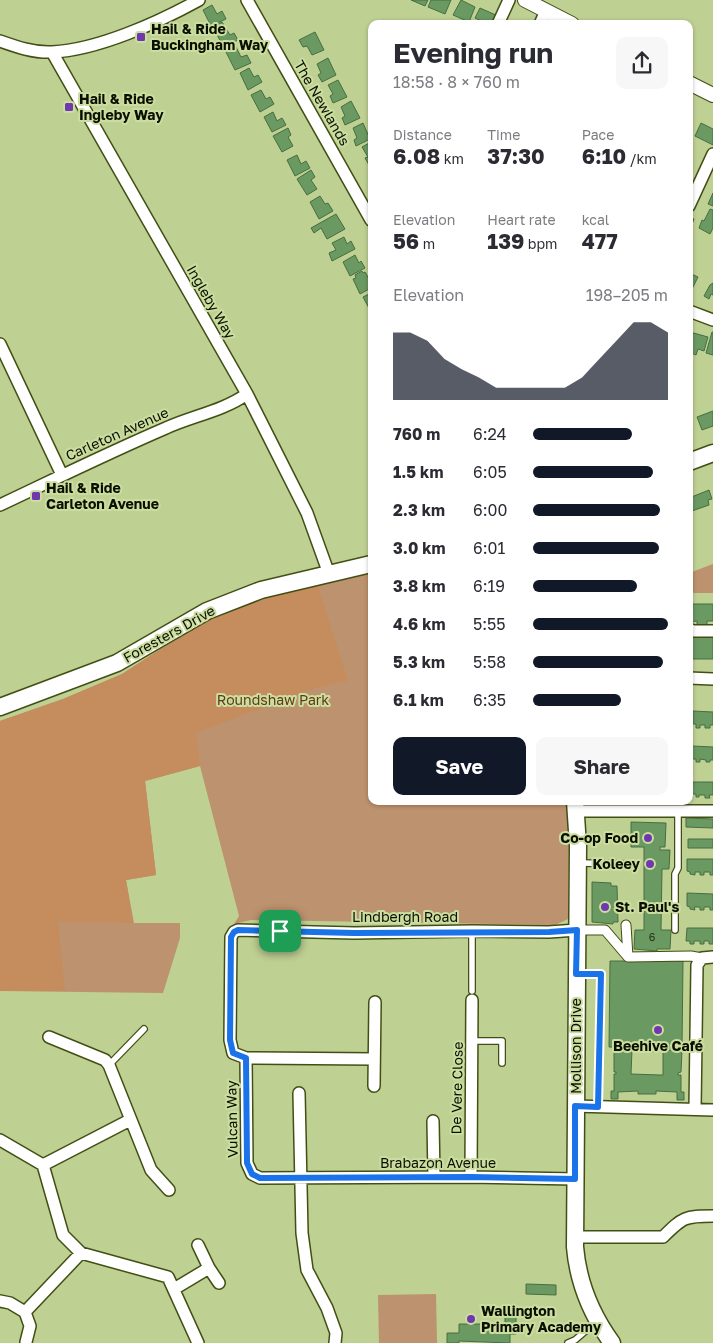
<!DOCTYPE html>
<html lang="en">
<head>
<meta charset="utf-8">
<style>
  body { margin:0; font-family:"Golos Text",sans-serif; background:#f7f7f7; color:#2b2b33; height:100vh; display:flex; flex-direction:column; font-size:19px; white-space:nowrap }
  * { box-sizing:border-box; margin:0 }
  p { font-size:16px; color:#7c7c81 }
  .icon { flex:none; width:28px; height:28px; fill:none; stroke:currentColor; stroke-width:2; stroke-linecap:round; stroke-linejoin:round }
  .map { position:relative; flex:1; overflow:hidden }
  .panel { position:absolute; left:368px; top:20px; width:325px; height:785px; display:flex; flex-direction:column; background:#fff; border-radius:10px; box-shadow:0 1px 4px #0004 }
  .panel>* { flex:none }
  .pin { position:absolute; display:grid; place-items:center; width:42px; height:42px; color:#fff; margin:-21px; border-radius:10px; box-shadow:0 2px 8px #0006 }
  .round { display:grid; place-items:center; flex:none; width:52px; height:52px; border-radius:10px; background:#f7f7f7 }
  .summary { display:flex; align-items:center; justify-content:space-between; height:85px; padding:0 25px }
  h1 { font-size:28px; font-weight:700; line-height:38px }
  .stats { display:grid; grid-template-columns:repeat(3,1fr); gap:8px; height:85px; padding:5px 25px }
  .stats div { display:grid; align-content:center }
  .stats b { font-size:21px; font-weight:700 }
  .stats small { font-size:14px; font-weight:400 }
  .stats p { font-size:14px }
  .chart { height:140px; padding:10px 25px }
  .chart p { display:flex; justify-content:space-between }
  .chart svg { width:100%; height:90px; margin-top:5px; fill:#111827; opacity:.7 }
  .primary-button { display:flex; gap:10px; margin-top:auto; padding:10px 25px }
  .primary-button a { flex:1; height:58px; border-radius:10px; background:#111827; color:#fff; font-size:20px; font-weight:700; line-height:58px; text-align:center }
  .primary-button a+a { background:#f7f7f7; color:#2b2b33 }
  ul { padding:0 25px; list-style:none; font-size:16px }
  li { display:grid; grid-template-columns:80px 60px 1fr; align-items:center; height:38px }
  li i { height:12px; border-radius:6px; background:#111827 }
  .map>svg:first-child { display:block }
</style>
</head>
<body>
<div class="map">
<svg width="713" height="1343" viewBox="0 0 713 1343">
  <rect width="100%" height="100%" fill="#bfd093"/>
  <path fill="#bd926e" d="M713,564V593H689V573Z
    M371,573V801H566L569,834L568,919L555,925L251,920L234,924L239,916L200,766L145,781L156,875L126,880L134,923H180V938L163,993L0,991V721L63,699L122,674L159,650L211,619L263,598Z
    M436,1294L437,1343H379L378,1295Z"/>
  <path fill="#c58d5d" d="M318,586L348,681L315,688L196,733L200,766L145,781L156,875L126,880L133,923L58,922L65,991H0V721L63,699L122,674L159,650L211,619L263,598Z"/>
  <path fill="#6a9962" stroke="#476e40" d="M411,0H428L425,6Z
    M431,0H451L445,14L428,7Z
    M461,0L475,7L469,22L453,15Z
    M212,5L217,14L222,11L226,19L211,26L203,10Z
    M480,8L498,16L495,24H480L481,21L475,18Z
    M222,22L230,35L234,33L238,40L224,48L213,27Z
    M315,32L324,50L312,55L307,46L303,47L299,40Z
    M236,47L241,57L247,55L251,63L235,70L226,52Z
    M328,58L336,75L322,82L318,75L321,73L317,64Z
    M249,68L254,77L258,75L262,82L248,90L240,73Z
    M338,80L347,97L333,103L330,96L333,94L328,85Z
    M261,90L266,99L270,97L274,104L260,112L251,95Z
    M351,101L360,118L345,125L342,118L345,116L341,107Z
    M273,112L277,121L282,118L286,125L272,132L264,117Z
    M363,123L370,139L356,146L354,140L357,138L353,128Z
    M701,123L713,129V145L695,136Z
    M288,128L291,135L288,137L293,146L282,152L273,136Z
    M371,142V163L369,165L365,158L368,157L362,147Z
    M297,155L301,164L306,161L310,168L295,176L287,160Z
    M311,170L315,177L311,180L317,189L307,195L297,179Z
    M713,193V206L708,204Z
    M320,196L325,204L328,203L333,211L319,219L310,202Z
    M710,209L713,210V228L710,234L699,228L702,220L704,221Z
    M336,214L345,229L327,239L321,228L314,233L311,228Z
    M689,217L694,219L691,227L689,226Z
    M344,237L347,244L351,241L355,249L332,261L329,253L336,250L332,243Z
    M355,255L359,263L361,261L365,268L350,276L343,262Z
    M362,271L363,273L365,272L369,279L371,278V288L360,294L353,279L356,278L355,275Z
    M689,273L698,277L692,289L689,287Z
    M713,283V295L711,294L709,299L704,296L710,285Z
    M371,293V310H370L363,297Z
    M690,332L708,337L704,351L698,349L696,355L689,352Z
    M712,332H713V355L706,353Z
    M713,411V426L702,430L697,417Z
    M709,490L712,499L708,500L709,505L689,512V498Z
    M689,604H713V621H707V626H697V621L689,622Z
    M689,635H713V659H689Z
    M693,711L713,712V725H710V728H705V725H700V728H696V724H693Z
    M692,746L713,747V760H710V762H706V760L700,759V762H696V759H692Z
    M693,782H713V795H709L710,798H705V795H699V797H696V794H692Z
    M686,818L713,819V828L686,827Z
    M631,822L666,823L665,847H660V850H670L669,869H662L661,930H671L670,949H657V951L634,949L635,930H644V847H631Z
    M688,839H713V848H688Z
    M687,859H713V875H710V872H704V875H700V872H695V875L690,874V872L687,871Z
    M592,882L611,883V886H617L618,922H613V924L592,922Z
    M687,893L713,894V910H710V907H704V910H700V907H694L695,910L690,909V907L687,906Z
    M687,928H713V944H709V941H704V944H700V941H694V944H690V941H686Z
    M610,961H683L682,1048H656V1052L639,1051V1048L609,1047Z
    M614,1050H632L631,1074L660,1075H663V1050H682L681,1072L678,1073V1075H681V1092H684V1100H677V1092L656,1091V1094H638V1091L618,1092V1099H611V1091H614V1074H616V1072H614Z
    M526,1284L556,1285V1295L526,1294Z
    M505,1317H516V1334H510V1343L459,1341V1343H447V1333H459V1324H505Z"/>
  <g fill="none" stroke-linecap="round" stroke-linejoin="round">
    <defs>
      <path id="service" d="M580,863L627,864
        M675,930V874L678,868V811
        M578,974H601L598,1107
        M472,991V931
        M472,1041H502V1063
        M109,1065L144,1029
        M568,1343L575,1340L596,1322"/>
      <path id="pedestrian" d="M626,925L628,957
        M577,930H605L628,957L691,956L702,958"/>
      <path id="minor" d="M247,0L371,220
        M498,24L509,0
        M540,24L546,11
        M0,41C17,47 34,53 52,52C98,50 159,22 199,0
        M52,52L247,394L307,513L329,574
        M689,206L713,154
        M689,311L713,320
        M0,344L62,475
        M0,505C55,479 110,452 166,428C192,416 223,411 247,394
        M689,629L693,631H713
        M689,678L713,679
        M576,811H713
        M49,1037L105,1060L109,1065L151,1170L169,1190
        M246,1058L374,1059
        M374,1086L375,1002
        M299,1093L302,1233L307,1270L327,1308L336,1333L335,1343
        M575,1106L713,1110
        M695,1109L697,965L702,958L713,957
        M433,1121L434,1177
        M0,1140L43,1165L63,1235L81,1253L168,1277L198,1343
        M43,1165L130,1120
        M471,1177L472,1000
        M575,1179L471,1177L260,1178L252,1174L247,1163L246,1058L233,1053L230,1040L231,937L234,932L238,930L354,933L472,931L549,932L577,930
        M574,1237H663C683,1217 685,1216 713,1216
        M198,1245L209,1268L219,1283
        M174,1289L209,1268
        M0,1301L10,1303L25,1312
        M26,1342L30,1326L25,1312L81,1253"/>
      <path id="tertiary" d="M525,0L572,24
        M689,83L713,95"/>
      <path id="secondary" d="M689,462L713,453
        M0,707L117,663L207,611L261,590L371,564
        M575,801L578,846L575,1247C578,1282 591,1314 612,1343"/>
    </defs>
    <use href="#service" stroke="#424f14" stroke-width="8"/>
    <use href="#pedestrian" stroke="#424f14" stroke-width="11"/>
    <use href="#minor" stroke="#424f14" stroke-width="14"/>
    <use href="#tertiary" stroke="#424f14" stroke-width="16"/>
    <use href="#secondary" stroke="#424f14" stroke-width="19"/>
    <use href="#service" stroke="#fff" stroke-width="5.5"/>
    <use href="#pedestrian" stroke="#fff" stroke-width="9"/>
    <use href="#minor" stroke="#fff" stroke-width="11"/>
    <use href="#tertiary" stroke="#fff" stroke-width="14"/>
    <use href="#secondary" stroke="#fff" stroke-width="16"/>
  </g>
  <g fill="none" stroke-linecap="round" stroke-linejoin="round">
    <defs>
      <path id="route" d="M238,930L354,933L549,932L577,930L576,974H601L598,1107L575,1106V1179L471,1177L260,1178L252,1174L247,1163L246,1058L233,1053L230,1040L231,937L234,932Z"/>
    </defs>
    <use href="#route" stroke="#fff" stroke-width="10"/>
    <use href="#route" stroke="#1a73e8" stroke-width="6"/>
  </g>
  <g fill="#6f38af" stroke="#ccdda0" stroke-width="2">
    <rect x="136" y="32" width="10" height="10" rx="2.5"/>
    <rect x="64" y="102" width="10" height="10" rx="2.5"/>
    <rect x="31" y="491" width="10" height="10" rx="2.5"/>
    <circle cx="648" cy="838" r="5"/>
    <circle cx="650" cy="864" r="5"/>
    <circle cx="605" cy="907" r="5"/>
    <circle cx="658" cy="1030" r="5"/>
    <circle cx="471" cy="1319" r="5"/>
  </g>
  <g text-anchor="middle" stroke-width="4" stroke-linejoin="round" paint-order="stroke">
    <g font-size="11" fill="#223218">
      <text x="652" y="941">6</text>
    </g>
    <g font-size="14" font-weight="bold" fill="#0a0f00" stroke="#ccdda0" text-anchor="start">
      <text x="151" y="34">Hail &amp; Ride<tspan x="151" dy="16">Buckingham Way</tspan></text>
      <text x="79" y="104">Hail &amp; Ride<tspan x="79" dy="16">Ingleby Way</tspan></text>
      <text x="46" y="493">Hail &amp; Ride<tspan x="46" dy="16">Carleton Avenue</tspan></text>
      <text x="638" y="843" text-anchor="end">Co-op Food</text>
      <text x="640" y="869" text-anchor="end">Koleey</text>
      <text x="615" y="912">St. Paul's</text>
      <text x="658" y="1051" text-anchor="middle">Beehive Café</text>
      <text x="481" y="1316">Wallington<tspan x="481" dy="16">Primary Academy</tspan></text>
    </g>
    <g font-size="14" fill="#0a0f00" stroke="#ccdda0">
      <text transform="translate(322 103) rotate(60)" y="5">The Newlands</text>
      <text transform="translate(211 302) rotate(60)" y="5">Ingleby Way</text>
      <text transform="translate(117 434) rotate(-24)" y="5">Carleton Avenue</text>
      <text transform="translate(169 634) rotate(-29)" y="5">Foresters Drive</text>
      <text x="405" y="922">Lindbergh Road</text>
      <text transform="translate(576 1046) rotate(-90)" y="5">Mollison Drive</text>
      <text transform="translate(457 1088) rotate(-89)" y="5">De Vere Close</text>
      <text transform="translate(232 1119) rotate(-91)" y="5">Vulcan Way</text>
      <text x="438" y="1168">Brabazon Avenue</text>
    </g>
    <g font-size="14" fill="#603a15" stroke="#ccdda0">
      <text x="273" y="705">Roundshaw Park</text>
    </g>
  </g>
</svg>
<div class="pin" style="left:280px;top:931px;background:#1e9e55"><svg class="icon" aria-label="arrive" viewBox="0 0 24 24"><path d="M6 21V4h12l-3 4 3 4H6"/></svg></div>
<section class="panel">
<div class="summary"><div><h1>Evening run</h1><p>18:58 · 8 × 760 m</p></div><a class="round"><svg class="icon" aria-label="share" viewBox="0 0 24 24"><path d="M12 15V3M7 8l5-5 5 5M5 13v7h14v-7"/></svg></a></div>
<div class="stats">
<div><p>Distance</p><b>6.08<small> km</small></b></div>
<div><p>Time</p><b>37:30</b></div>
<div><p>Pace</p><b>6:10<small> /km</small></b></div>
</div>
<div class="stats">
<div><p>Elevation</p><b>56<small> m</small></b></div>
<div><p>Heart rate</p><b>139<small> bpm</small></b></div>
<div><p>kcal</p><b>477</b></div>
</div>
<div class="chart"><p><span>Elevation</span>198–205 m</p>
<svg viewBox="0 0 160 44" preserveAspectRatio="none"><path d="M0 44V11L10 11L20 15L30 24L40 29L50 33L60 38L70 38L80 38L90 38L100 38L110 33L120 24L130 15L140 6L150 6L160 11V44z"/></svg>
</div>
<ul>
<li><b>760 m</b>6:24<i style="width:73%"></i></li>
<li><b>1.5 km</b>6:05<i style="width:89%"></i></li>
<li><b>2.3 km</b>6:00<i style="width:94%"></i></li>
<li><b>3.0 km</b>6:01<i style="width:93%"></i></li>
<li><b>3.8 km</b>6:19<i style="width:77%"></i></li>
<li><b>4.6 km</b>5:55<i style="width:100%"></i></li>
<li><b>5.3 km</b>5:58<i style="width:96%"></i></li>
<li><b>6.1 km</b>6:35<i style="width:65%"></i></li>
</ul>
<div class="primary-button"><a>Save</a><a>Share</a></div>
</section>
</div>
</body>
</html>
